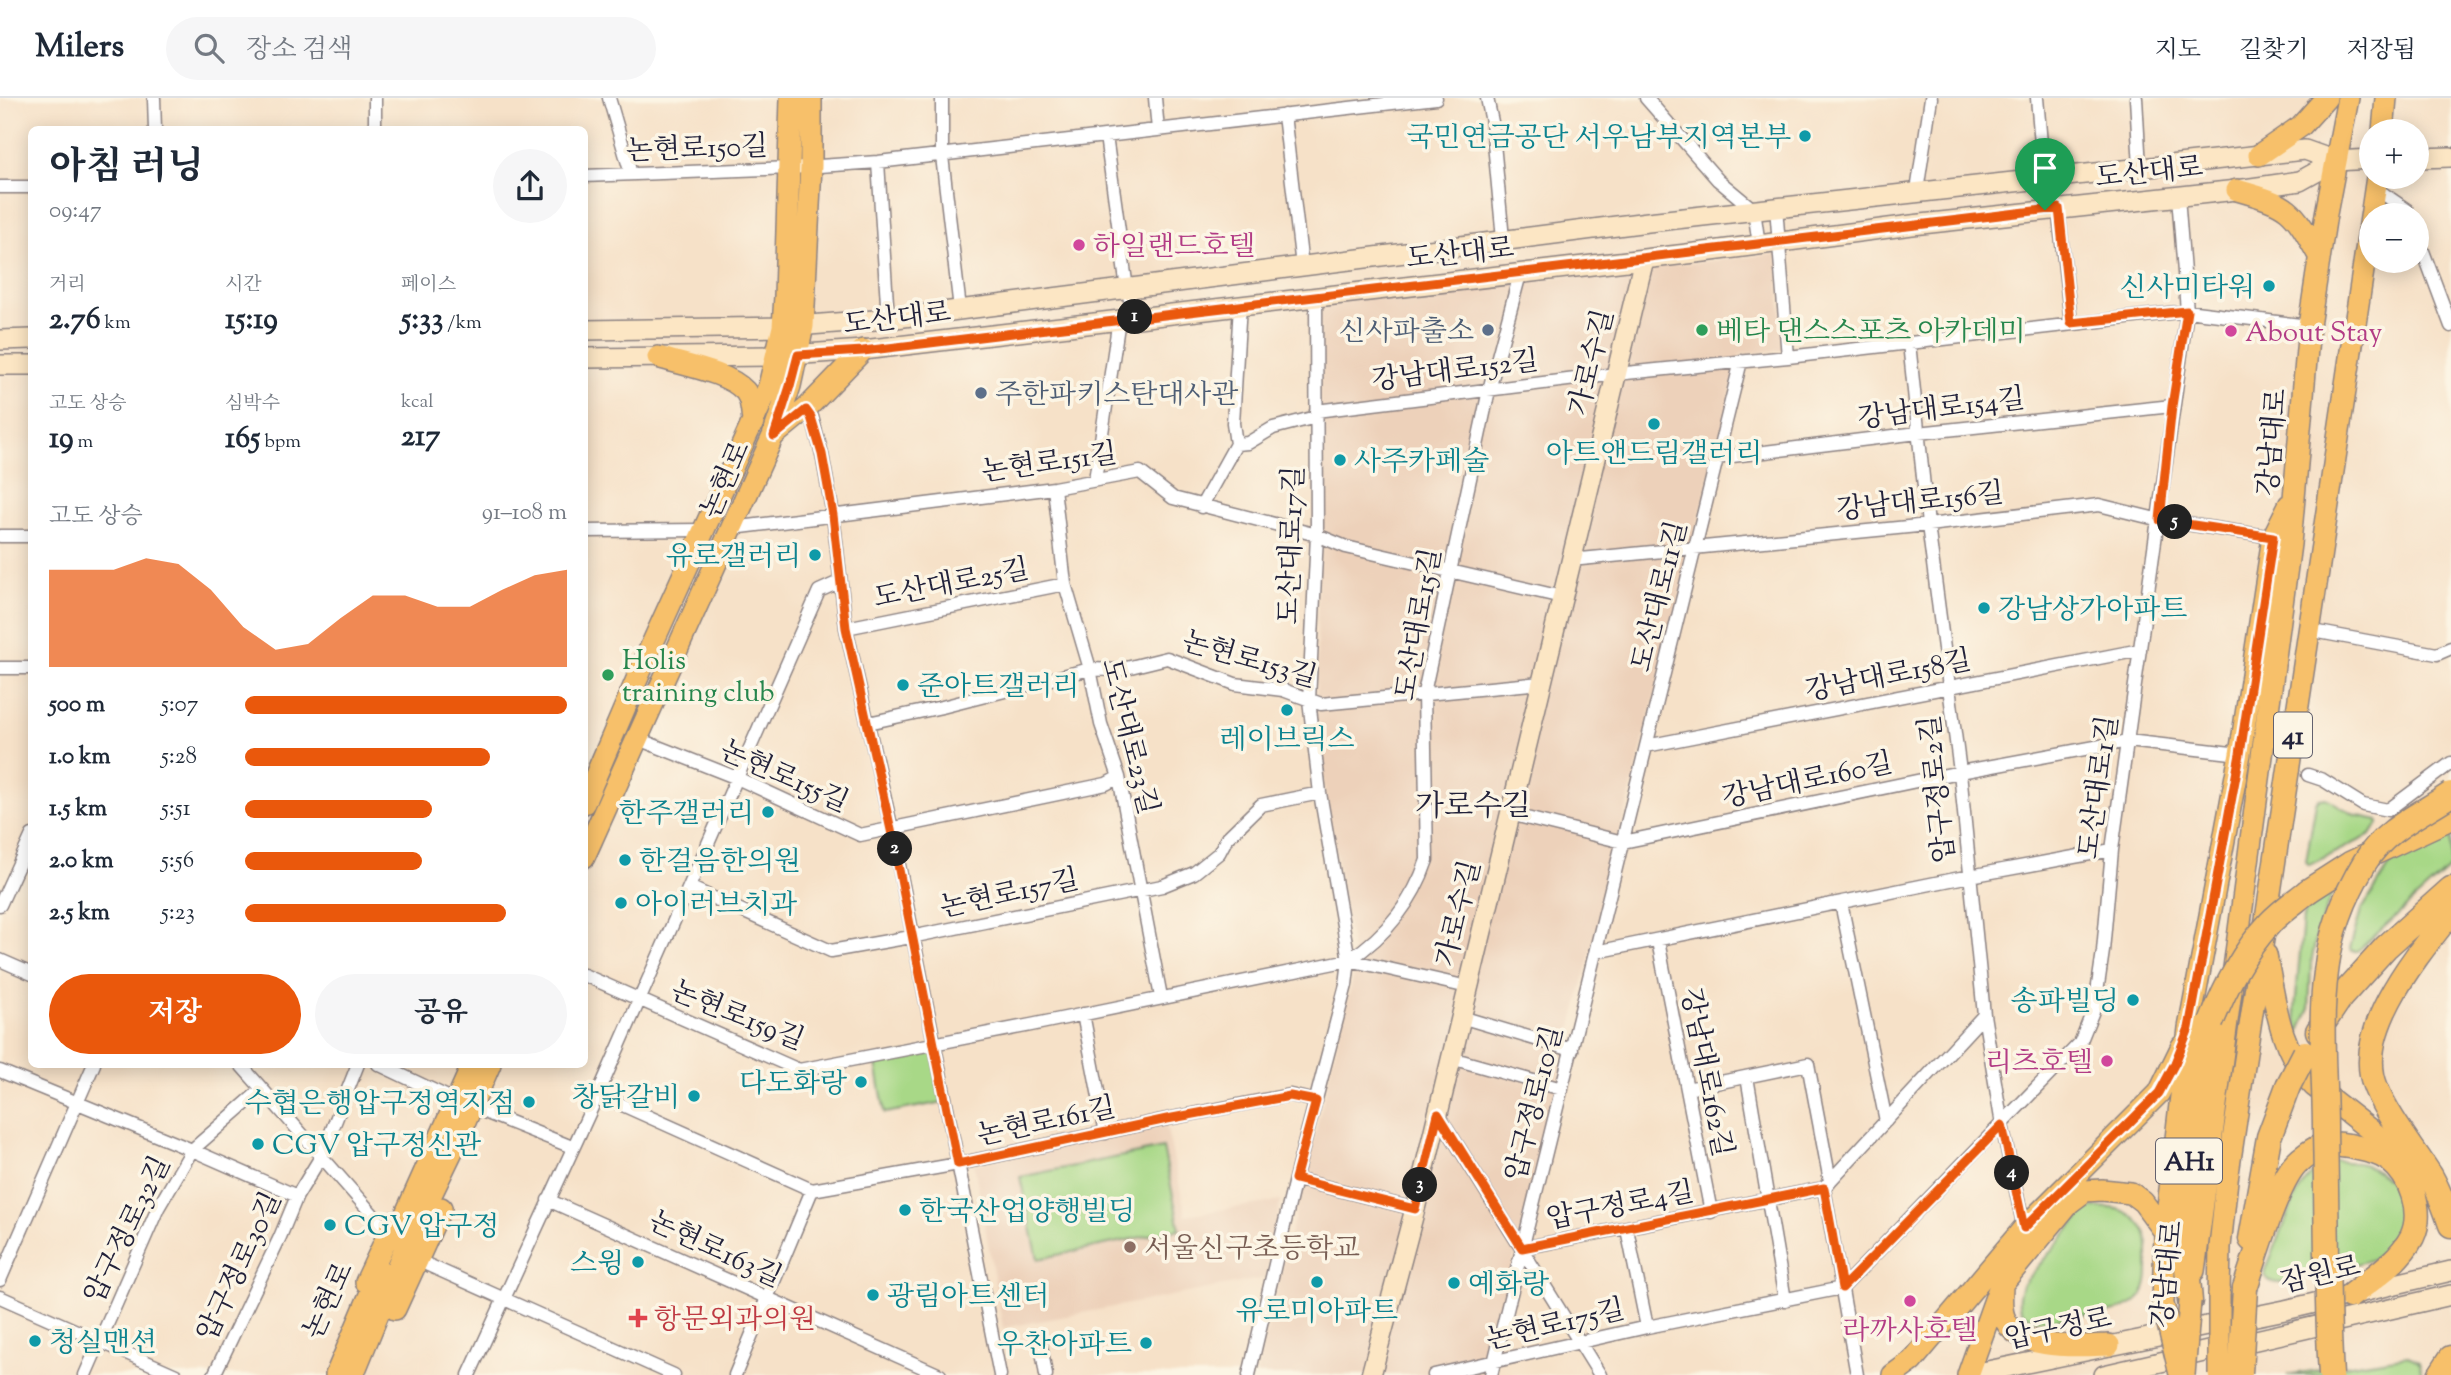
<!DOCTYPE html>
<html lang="ko">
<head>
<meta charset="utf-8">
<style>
  body { margin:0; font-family:"Sorts Mill Goudy","Noto Serif KR",serif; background:#f6f6f7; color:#1f2937; height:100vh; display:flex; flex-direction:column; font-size:26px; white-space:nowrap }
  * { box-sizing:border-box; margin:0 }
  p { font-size:23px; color:#747a83 }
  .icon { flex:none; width:38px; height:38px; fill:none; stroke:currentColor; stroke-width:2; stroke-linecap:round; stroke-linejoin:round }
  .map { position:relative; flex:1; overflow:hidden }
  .side { position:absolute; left:28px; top:28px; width:560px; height:942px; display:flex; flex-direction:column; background:#fff; border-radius:10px; box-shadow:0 4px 18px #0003 }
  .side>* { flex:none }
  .tools { position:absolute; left:2359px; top:21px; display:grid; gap:14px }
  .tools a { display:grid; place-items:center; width:70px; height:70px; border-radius:50%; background:#fff; box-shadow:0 4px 18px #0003; font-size:35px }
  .pin { position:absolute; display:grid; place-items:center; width:60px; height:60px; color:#fff; margin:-72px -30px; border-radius:50% 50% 50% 0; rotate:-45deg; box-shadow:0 0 7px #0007 }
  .pin .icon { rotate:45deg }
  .km { position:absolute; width:35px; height:35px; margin:-18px; border-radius:50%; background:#222; color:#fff; font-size:19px; line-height:35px; text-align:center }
  .round { display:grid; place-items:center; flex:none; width:74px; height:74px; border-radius:37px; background:#f6f6f7 }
  .headline { display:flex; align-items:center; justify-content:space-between; height:119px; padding:0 21px }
  h1 { font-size:38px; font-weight:700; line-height:52px }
  .metrics { display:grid; grid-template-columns:repeat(3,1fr); gap:10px; height:119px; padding:7px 21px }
  .metrics div { display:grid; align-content:center }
  .metrics b { font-size:30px; font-weight:700 }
  .metrics small { font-size:19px; font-weight:400 }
  .metrics p { font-size:19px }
  .chart { height:196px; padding:14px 21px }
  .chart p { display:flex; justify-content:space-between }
  .chart svg { width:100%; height:126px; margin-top:7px; fill:#ea580c; opacity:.7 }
  .action { display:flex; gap:14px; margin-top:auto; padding:14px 21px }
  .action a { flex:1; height:80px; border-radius:42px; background:#ea580c; color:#fff; font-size:28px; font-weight:700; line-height:80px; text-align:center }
  .action a+a { background:#f6f6f7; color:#1f2937 }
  ul { padding:0 21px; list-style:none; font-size:23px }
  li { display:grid; grid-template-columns:112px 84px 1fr; align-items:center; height:52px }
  li i { height:18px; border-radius:9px; background:#ea580c }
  header { display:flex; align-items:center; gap:42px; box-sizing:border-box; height:98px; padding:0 35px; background:#fff; border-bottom:2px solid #e0e1e3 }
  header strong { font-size:33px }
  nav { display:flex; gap:38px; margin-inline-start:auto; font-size:24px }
  .search { width:490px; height:63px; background:#f6f6f7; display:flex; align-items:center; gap:18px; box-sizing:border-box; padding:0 24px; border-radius:38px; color:#747a83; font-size:26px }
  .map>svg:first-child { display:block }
</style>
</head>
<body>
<header>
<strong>Milers</strong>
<div class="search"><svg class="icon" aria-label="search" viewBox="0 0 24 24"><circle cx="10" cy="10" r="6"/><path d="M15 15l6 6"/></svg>장소 검색</div>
<nav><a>지도</a><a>길찾기</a><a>저장됨</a></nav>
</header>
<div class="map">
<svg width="2451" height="1277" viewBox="0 0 2451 1277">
  <rect width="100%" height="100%" fill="#fcf5e5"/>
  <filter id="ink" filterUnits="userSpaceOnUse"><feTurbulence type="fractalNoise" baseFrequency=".0143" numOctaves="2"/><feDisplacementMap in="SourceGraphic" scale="14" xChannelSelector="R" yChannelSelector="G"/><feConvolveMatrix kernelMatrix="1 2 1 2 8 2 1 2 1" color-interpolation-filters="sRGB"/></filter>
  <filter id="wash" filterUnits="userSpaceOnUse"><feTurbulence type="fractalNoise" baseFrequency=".00686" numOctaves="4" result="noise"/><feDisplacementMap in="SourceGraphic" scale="28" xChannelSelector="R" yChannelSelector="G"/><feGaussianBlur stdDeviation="1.57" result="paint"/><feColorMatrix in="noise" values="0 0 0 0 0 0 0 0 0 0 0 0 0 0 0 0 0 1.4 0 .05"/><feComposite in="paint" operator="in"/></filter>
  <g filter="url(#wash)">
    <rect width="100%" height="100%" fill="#f6e1c8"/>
    <path fill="#edd1ba" d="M1777,156L1784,252L1740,256L1485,1277H1256L1355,872L1316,636L1321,204Z
      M1166,1027L1186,1117L1281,1103L1265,1180L1003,1230L974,1066Z"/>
    <path fill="#a8d887" stroke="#657d61" stroke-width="2" d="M2326,700L2355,717L2378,722L2379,724L2371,737L2309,767L2306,763L2316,704L2319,701Z
      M2451,738V769L2362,849L2357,853H2351L2350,850L2361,813L2394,761Z
      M2333,792L2317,835L2311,866L2309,913L2298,937L2295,911L2303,820L2306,813Z
      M934,951L944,1004L885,1015L875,961Z
      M1163,1050L1180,1131L1038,1161L1020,1079Z
      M2335,1063C2347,1064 2361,1064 2372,1070C2391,1079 2408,1108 2401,1129C2397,1141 2388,1150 2378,1158C2365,1167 2298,1180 2279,1185L2270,1184L2265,1178L2266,1171L2295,1100L2304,1085L2316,1072Z
      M2092,1110C2114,1108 2130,1111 2143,1130C2149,1140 2148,1150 2148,1161C2148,1173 2149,1187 2142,1197C2128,1216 2098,1216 2077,1218C2052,1222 2006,1231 2022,1187L2081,1118Z
      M2408,1258L2419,1263L2422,1277H2287Z"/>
  </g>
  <g filter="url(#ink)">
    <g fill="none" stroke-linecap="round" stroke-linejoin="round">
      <defs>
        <path id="street" d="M154,0L155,32
          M375,0V32
          M609,0L631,76
          M942,0V58L960,211
          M1155,0L1158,32
          M1487,0L1492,24L1503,141
          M1646,0L1718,82L1754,112L1759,147
          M2037,0L2044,80
          M2136,0L2140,70
          M1284,17L1302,168
          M1106,38L1127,191L1135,219
          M878,64L888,221
          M584,78L790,70L878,64L1436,0
          M0,89H32
          M2375,90L2407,112L2409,117
          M1917,93L1931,0
          M1776,109L1788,259
          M2058,110L2071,225
          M2417,137L2451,228
          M1909,245L1928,427L1960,674L1984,917L2002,1027L2024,1130
          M806,311L812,319L822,356L833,417L846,530L892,732L1000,1277
          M1316,313L1616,276L1788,259L2187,213L2309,228
          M1236,346L1248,345L1273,330L1316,319
          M1716,360L1918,335L2172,308
          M1095,382L1119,221
          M1054,390L1065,486L1090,571L1101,626L1119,679L1161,899
          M1201,409L1236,346L1233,325L1240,207
          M733,430L1054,390L1140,374L1173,400L1317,437L1346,449L1562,499
          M584,433L704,432
          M0,438H32
          M1571,462L1928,427L2099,407L2160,422L2273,439
          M846,530L1065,486
          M2308,532L2437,556L2451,550
          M0,570H32
          M868,625L942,609L1090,571L1118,572L1167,560L1235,586L1283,592L1321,606L1541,585
          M638,641L737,680L860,737L1106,686L1119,679
          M1646,648L2140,552
          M2308,677L2323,682L2363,707L2388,712L2451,665
          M1510,716L1623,744L1960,674L2128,643L2240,656
          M689,789L831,853L911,839L1162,788L1194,775L1219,755L1227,740L1261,707L1320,695
          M1841,805L1886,1023
          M0,807L32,737
          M1658,843L1711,1114
          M1596,854L1970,778L2112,752
          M0,862L32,876
          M1349,862C1385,838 1413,804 1427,762L1424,595L1489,292L1520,176
          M584,877L799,972L1031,927L1349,862L1468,889
          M1083,916L1106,1035
          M1461,919L1572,952
          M1451,960L1562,991
          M240,966L389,1135
          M378,966L458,1004
          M0,973L192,1052L297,1098
          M1747,979L1785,1202
          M1687,991L1808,966L1830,1083L1824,1090L1857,1277
          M598,996L812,1092L958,1066L1167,1021L1290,997L1316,1003
          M472,1009L572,1049
          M1438,1016L1600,1277
          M1295,1081L1415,1111
          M1830,1083L1984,917
          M548,1102L940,1277
          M1627,1131L1647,1229
          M1523,1150L1824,1090
          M417,1162L674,1277
          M0,1182L94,966
          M0,1199L176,1277
          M1040,1241L1046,1277
          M85,1277L158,1110L192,1052L261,992
          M214,1277L280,1139L297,1098L322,1057L358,966
          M469,1277L598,996L819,493L839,484
          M735,1277L812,1092
          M1249,1277L1295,1081L1346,887L1349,862L1320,695L1309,602L1317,437L1316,199
          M1434,1277L1647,1229L1842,1190L2080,945L2095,908L2103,853L2112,752L2187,213L2178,98
          M1491,1277L1741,263"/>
        <path id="secondary" d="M2417,60L2451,59
          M584,232L783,229L888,221L1648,124L2305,52L2336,63
          M0,242L32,241
          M584,260L776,258L863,252L1704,154L1912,127L2237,92L2300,83L2336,63L2371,61
          M0,267H32
          M1371,1277L1415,1111L1644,161
          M1968,1277L2285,1212L2451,1173
          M2104,1277L2451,1197"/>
        <path id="primary" d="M2383,33L2386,0
          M2259,57L2301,28L2326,0
          M2237,92C2290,107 2292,109 2319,158
          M658,259C683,267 728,274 745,293C752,301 752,315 753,325
          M773,338L806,311L863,252
          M584,705L649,553L769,288L783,229L785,198L791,0
          M584,759L773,338L790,288L803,228L811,68V0
          M2266,857C2275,903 2279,953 2314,988L2411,1064
          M395,1140L473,966
          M2194,1173L2290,446L2309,228L2326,116L2348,0
          M366,1184L394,1124
          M2219,1197L2220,1149L2227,1082L2377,79
          M2163,1206L2165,1134L2189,930L2240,656L2273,439L2289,407
          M395,1211L441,1110
          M2109,1247C2079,1248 2017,1254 2004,1219C2000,1208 2002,1197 2002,1186L2069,1105L2085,1093L2102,1092L2131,1095L2143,1104L2165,1134
          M336,1277L380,1173
          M353,1277L402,1157L455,1047L490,966
          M1893,1277L1912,1263L2024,1130L2159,995L2182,948
          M1968,1277L1998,1193"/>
        <path id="highway" d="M2308,793L2350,766L2451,719
          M2451,814C2418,856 2352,934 2376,990C2389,1021 2412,1049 2430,1077C2439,1092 2445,1110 2451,1127
          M2318,933L2340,900L2386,849L2451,791
          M2251,1141L2269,1039L2288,988
          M2245,1190C2255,1161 2276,1087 2296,1066C2302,1060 2314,1051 2322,1048C2330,1045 2342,1047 2349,1048C2363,1051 2378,1053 2390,1062C2411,1078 2424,1114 2412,1139C2399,1164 2371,1181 2350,1198
          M2190,1203L2182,1113L2201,968L2211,925
          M2440,1277L2451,1260"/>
      </defs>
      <use href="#street" stroke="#8c8282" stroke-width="15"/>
      <use href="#secondary" stroke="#8c8282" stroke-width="22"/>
      <use href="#primary" stroke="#8c8282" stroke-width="24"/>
      <use href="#highway" stroke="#8c8282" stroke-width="27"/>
      <use href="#street" stroke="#fff" stroke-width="12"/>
      <use href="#secondary" stroke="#fce6c4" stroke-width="19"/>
      <use href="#primary" stroke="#f7c06b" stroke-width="21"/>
      <use href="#highway" stroke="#f7c06b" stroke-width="24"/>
      <defs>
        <path id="primary-bridge" d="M2219,1197V1277
          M2163,1206L2180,1276
          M2184,1277L2190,1203"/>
        <path id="highway-bridge" d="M2211,925C2226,888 2243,854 2270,825C2281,813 2296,803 2308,793
          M2288,988L2305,955
          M2240,1275L2245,1190
          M2331,1277C2326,1196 2327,1114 2325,1033C2325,981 2319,926 2326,874C2330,836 2345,797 2365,764C2385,731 2420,717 2451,696"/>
      </defs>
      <use href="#primary-bridge" stroke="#8c8282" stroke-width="24" stroke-linecap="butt"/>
      <use href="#highway-bridge" stroke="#8c8282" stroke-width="27" stroke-linecap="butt"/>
      <use href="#primary-bridge" stroke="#f7c06b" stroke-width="21"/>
      <use href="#highway-bridge" stroke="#f7c06b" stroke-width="24"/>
    </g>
  </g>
  <g fill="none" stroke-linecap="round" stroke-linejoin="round" filter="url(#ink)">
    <defs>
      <path id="route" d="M2059,110L2071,225L2187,213L2172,308L2160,422L2273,439L2240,656L2189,930L2175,965L2159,995L2024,1130L2002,1027L1842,1190L1824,1090L1522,1150L1438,1016L1415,1111L1295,1081L1316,1003L1290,998L1167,1021L958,1066L891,732L846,530L833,417L822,356L811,319L806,312L774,338L790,288L798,257L863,253Z"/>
    </defs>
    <use href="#route" stroke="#fff" stroke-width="14"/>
    <use href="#route" stroke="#ea580c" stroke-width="9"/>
  </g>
  <g fill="#0f9aa8" stroke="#fcf5e5" stroke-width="2.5">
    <circle cx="1805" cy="38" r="7"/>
    <circle cx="2269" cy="188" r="7"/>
    <circle cx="1654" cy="326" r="7"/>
    <circle cx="1340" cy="362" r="7"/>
    <circle cx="815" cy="457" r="7"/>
    <circle cx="1984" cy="510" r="7"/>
    <circle cx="903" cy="587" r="7"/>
    <circle cx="1287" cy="612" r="7"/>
    <circle cx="768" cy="714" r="7"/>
    <circle cx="625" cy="762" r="7"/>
    <circle cx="621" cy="805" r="7"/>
    <circle cx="2133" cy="902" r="7"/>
    <circle cx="861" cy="984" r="7"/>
    <circle cx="694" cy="998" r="7"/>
    <circle cx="529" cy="1004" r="7"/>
    <circle cx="258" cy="1046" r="7"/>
    <circle cx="905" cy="1112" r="7"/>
    <circle cx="330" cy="1127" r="7"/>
    <circle cx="638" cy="1164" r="7"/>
    <circle cx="1317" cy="1184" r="7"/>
    <circle cx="1454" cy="1185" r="7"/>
    <circle cx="873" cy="1197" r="7"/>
    <circle cx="35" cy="1243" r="7"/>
    <circle cx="1146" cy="1245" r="7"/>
  </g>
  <g fill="#d1479c" stroke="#fcf5e5" stroke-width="2.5">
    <circle cx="1079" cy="147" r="7"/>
    <circle cx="2231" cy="233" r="7"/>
    <circle cx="2107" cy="963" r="7"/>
    <circle cx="1910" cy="1203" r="7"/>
  </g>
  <g fill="#5c6f8a" stroke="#fcf5e5" stroke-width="2.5">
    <circle cx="1488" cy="232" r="7"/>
    <circle cx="981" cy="295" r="7"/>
  </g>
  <g fill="#2e9e5b" stroke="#fcf5e5" stroke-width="2.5">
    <circle cx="1702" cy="232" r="7"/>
    <circle cx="608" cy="577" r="7"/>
  </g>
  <circle fill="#8d6e63" stroke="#fcf5e5" stroke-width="2.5" cx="1130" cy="1149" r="7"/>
  <path fill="#e0444e" stroke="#fcf5e5" stroke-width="2.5" d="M634.5 1209.5h7v7h7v7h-7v7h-7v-7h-7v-7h7z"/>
  <g text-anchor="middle" stroke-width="7" stroke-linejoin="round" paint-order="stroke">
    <g fill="#fcf5e5" stroke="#63616e" stroke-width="2">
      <rect x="2274" y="614.5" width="38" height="45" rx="5"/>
      <rect x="2156" y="1040.5" width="66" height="45" rx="5"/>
    </g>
    <g font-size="26" font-weight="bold" fill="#22223b">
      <text x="2293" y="646">41</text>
      <text x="2189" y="1072">AH1</text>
    </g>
    <g font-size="28" fill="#0d838f" stroke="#fcf5e5" text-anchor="start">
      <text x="1791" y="48" text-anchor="end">국민연금공단 서우남부지역본부</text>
      <text x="2255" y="198" text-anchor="end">신사미타워</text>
      <text x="1654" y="364" text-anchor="middle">아트앤드림갤러리</text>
      <text x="1354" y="372">사주카페술</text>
      <text x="801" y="467" text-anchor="end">유로갤러리</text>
      <text x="1998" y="520">강남상가아파트</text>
      <text x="917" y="597">준아트갤러리</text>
      <text x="1287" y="650" text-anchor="middle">레이브릭스</text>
      <text x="754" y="724" text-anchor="end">한주갤러리</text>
      <text x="639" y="772">한걸음한의원</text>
      <text x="635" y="815">아이러브치과</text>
      <text x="2119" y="912" text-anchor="end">송파빌딩</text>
      <text x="847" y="994" text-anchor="end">다도화랑</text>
      <text x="680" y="1008" text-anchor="end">창닭갈비</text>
      <text x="515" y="1014" text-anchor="end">수협은행압구정역지점</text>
      <text x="272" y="1056">CGV 압구정신관</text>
      <text x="919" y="1122">한국산업양행빌딩</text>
      <text x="344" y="1137">CGV 압구정</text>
      <text x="624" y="1174" text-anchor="end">스윙</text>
      <text x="1468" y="1195">예화랑</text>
      <text x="887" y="1207">광림아트센터</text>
      <text x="1317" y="1222" text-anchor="middle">유로미아파트</text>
      <text x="49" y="1253">청실맨션</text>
      <text x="1132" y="1255" text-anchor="end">우찬아파트</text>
    </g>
    <g font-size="28" fill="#22223b" stroke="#fcf5e5">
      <text transform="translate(697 49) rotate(-2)" y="10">논현로150길</text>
      <text transform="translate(2149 73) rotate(-6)" y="10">도산대로</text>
      <text transform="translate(1460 154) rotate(-6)" y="10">도산대로</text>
      <text transform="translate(897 219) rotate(-7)" y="10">도산대로</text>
      <text transform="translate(1590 264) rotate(-76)" y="10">가로수길</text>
      <text transform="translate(1455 271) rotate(-7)" y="10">강남대로152길</text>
      <text transform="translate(1941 309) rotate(-7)" y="10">강남대로154길</text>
      <text transform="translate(2271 344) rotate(-85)" y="10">강남대로</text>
      <text transform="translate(1049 363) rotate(-8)" y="10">논현로151길</text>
      <text transform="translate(724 381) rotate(-66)" y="10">논현로</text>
      <text transform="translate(1920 402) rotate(-6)" y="10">강남대로156길</text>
      <text transform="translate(1290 447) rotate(-88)" y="10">도산대로17길</text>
      <text transform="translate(951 484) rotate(-11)" y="10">도산대로25길</text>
      <text transform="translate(1658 498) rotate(-76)" y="10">도산대로11길</text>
      <text transform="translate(1417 526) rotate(-80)" y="10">도산대로15길</text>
      <text transform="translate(1250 560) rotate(16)" y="10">논현로153길</text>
      <text transform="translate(1888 576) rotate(-11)" y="10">강남대로158길</text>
      <text transform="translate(1131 638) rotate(76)" y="10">도산대로23길</text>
      <text transform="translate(785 677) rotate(24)" y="10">논현로155길</text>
      <text transform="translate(1807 681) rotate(-12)" y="10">강남대로160길</text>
      <text transform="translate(2097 689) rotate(-82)" y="10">도산대로1길</text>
      <text transform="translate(1936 691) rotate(-96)" y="10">압구정로2길</text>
      <text transform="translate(1009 794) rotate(-12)" y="10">논현로157길</text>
      <text transform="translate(1457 815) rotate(-76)" y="10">가로수길</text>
      <text transform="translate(738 916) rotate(22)" y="10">논현로159길</text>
      <text transform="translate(1708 974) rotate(79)" y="10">강남대로162길</text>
      <text transform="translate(1533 1005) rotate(-76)" y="10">압구정로10길</text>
      <text transform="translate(1046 1022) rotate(-12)" y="10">논현로161길</text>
      <text transform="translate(1620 1106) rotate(-11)" y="10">압구정로4길</text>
      <text transform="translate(126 1131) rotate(-64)" y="10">압구정로32길</text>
      <text transform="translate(716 1150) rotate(25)" y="10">논현로163길</text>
      <text transform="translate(238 1168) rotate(-65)" y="10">압구정로30길</text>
      <text transform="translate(2320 1175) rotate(-13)" y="10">잠원로</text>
      <text transform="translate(2166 1176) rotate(-84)" y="10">강남대로</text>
      <text transform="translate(327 1202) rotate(-65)" y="10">논현로</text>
      <text transform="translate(1555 1225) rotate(-13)" y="10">논현로175길</text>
      <text transform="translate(2058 1229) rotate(-12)" y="10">압구정로</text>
    </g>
    <g font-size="28" fill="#b23c85" stroke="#fcf5e5" text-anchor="start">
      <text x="1093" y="157">하일랜드호텔</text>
      <text x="2245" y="243">About Stay</text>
      <text x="2093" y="973" text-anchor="end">리츠호텔</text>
      <text x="1910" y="1241" text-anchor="middle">라까사호텔</text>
    </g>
    <g font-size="28" fill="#4e5e75" stroke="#fcf5e5" text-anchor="end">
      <text x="1474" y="242">신사파출소</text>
      <text x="995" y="305" text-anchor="start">주한파키스탄대사관</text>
    </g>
    <g font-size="28" fill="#27864d" stroke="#fcf5e5" text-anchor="start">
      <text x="1716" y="242">베타 댄스스포츠 아카데미</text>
      <text x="622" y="571">Holis<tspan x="622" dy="32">training club</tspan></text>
    </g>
    <g font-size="28" fill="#785e54" stroke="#fcf5e5" text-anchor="start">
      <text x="1144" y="1159">서울신구초등학교</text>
    </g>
    <g font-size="28" fill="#be3a42" stroke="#fcf5e5" text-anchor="start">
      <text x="654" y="1230">항문외과의원</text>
    </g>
    <g font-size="30" fill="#22223b" stroke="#fcf5e5">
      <text x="1473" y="717">가로수길</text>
    </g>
  </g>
</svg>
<div class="tools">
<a>+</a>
<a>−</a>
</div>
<div class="pin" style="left:2045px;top:112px;background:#1e9e55"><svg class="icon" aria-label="arrive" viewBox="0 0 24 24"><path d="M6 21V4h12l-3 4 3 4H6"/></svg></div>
<b class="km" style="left:1135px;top:219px">1</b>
<b class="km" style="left:895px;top:751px">2</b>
<b class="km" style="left:1420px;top:1087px">3</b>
<b class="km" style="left:2012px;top:1075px">4</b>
<b class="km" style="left:2175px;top:424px">5</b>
<section class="side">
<div class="headline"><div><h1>아침 러닝</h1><p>09:47</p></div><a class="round"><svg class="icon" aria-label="share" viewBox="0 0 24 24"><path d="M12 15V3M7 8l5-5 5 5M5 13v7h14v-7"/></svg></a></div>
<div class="metrics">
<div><p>거리</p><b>2.76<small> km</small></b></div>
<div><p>시간</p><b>15:19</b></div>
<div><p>페이스</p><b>5:33<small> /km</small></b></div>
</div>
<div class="metrics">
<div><p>고도 상승</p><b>19<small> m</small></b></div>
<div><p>심박수</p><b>165<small> bpm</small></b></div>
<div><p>kcal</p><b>217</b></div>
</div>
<div class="chart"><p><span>고도 상승</span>91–108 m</p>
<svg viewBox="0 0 160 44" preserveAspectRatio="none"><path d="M0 44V10L10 10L20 10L30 6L40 8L50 17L60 30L70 38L80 36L90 27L100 19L110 19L120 23L130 23L140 17L150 12L160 10V44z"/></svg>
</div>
<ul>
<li><b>500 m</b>5:07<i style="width:100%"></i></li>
<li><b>1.0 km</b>5:28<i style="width:76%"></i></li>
<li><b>1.5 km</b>5:51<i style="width:58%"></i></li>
<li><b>2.0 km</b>5:56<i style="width:55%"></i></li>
<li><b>2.5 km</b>5:23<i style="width:81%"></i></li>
</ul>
<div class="action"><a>저장</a><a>공유</a></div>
</section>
</div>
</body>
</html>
